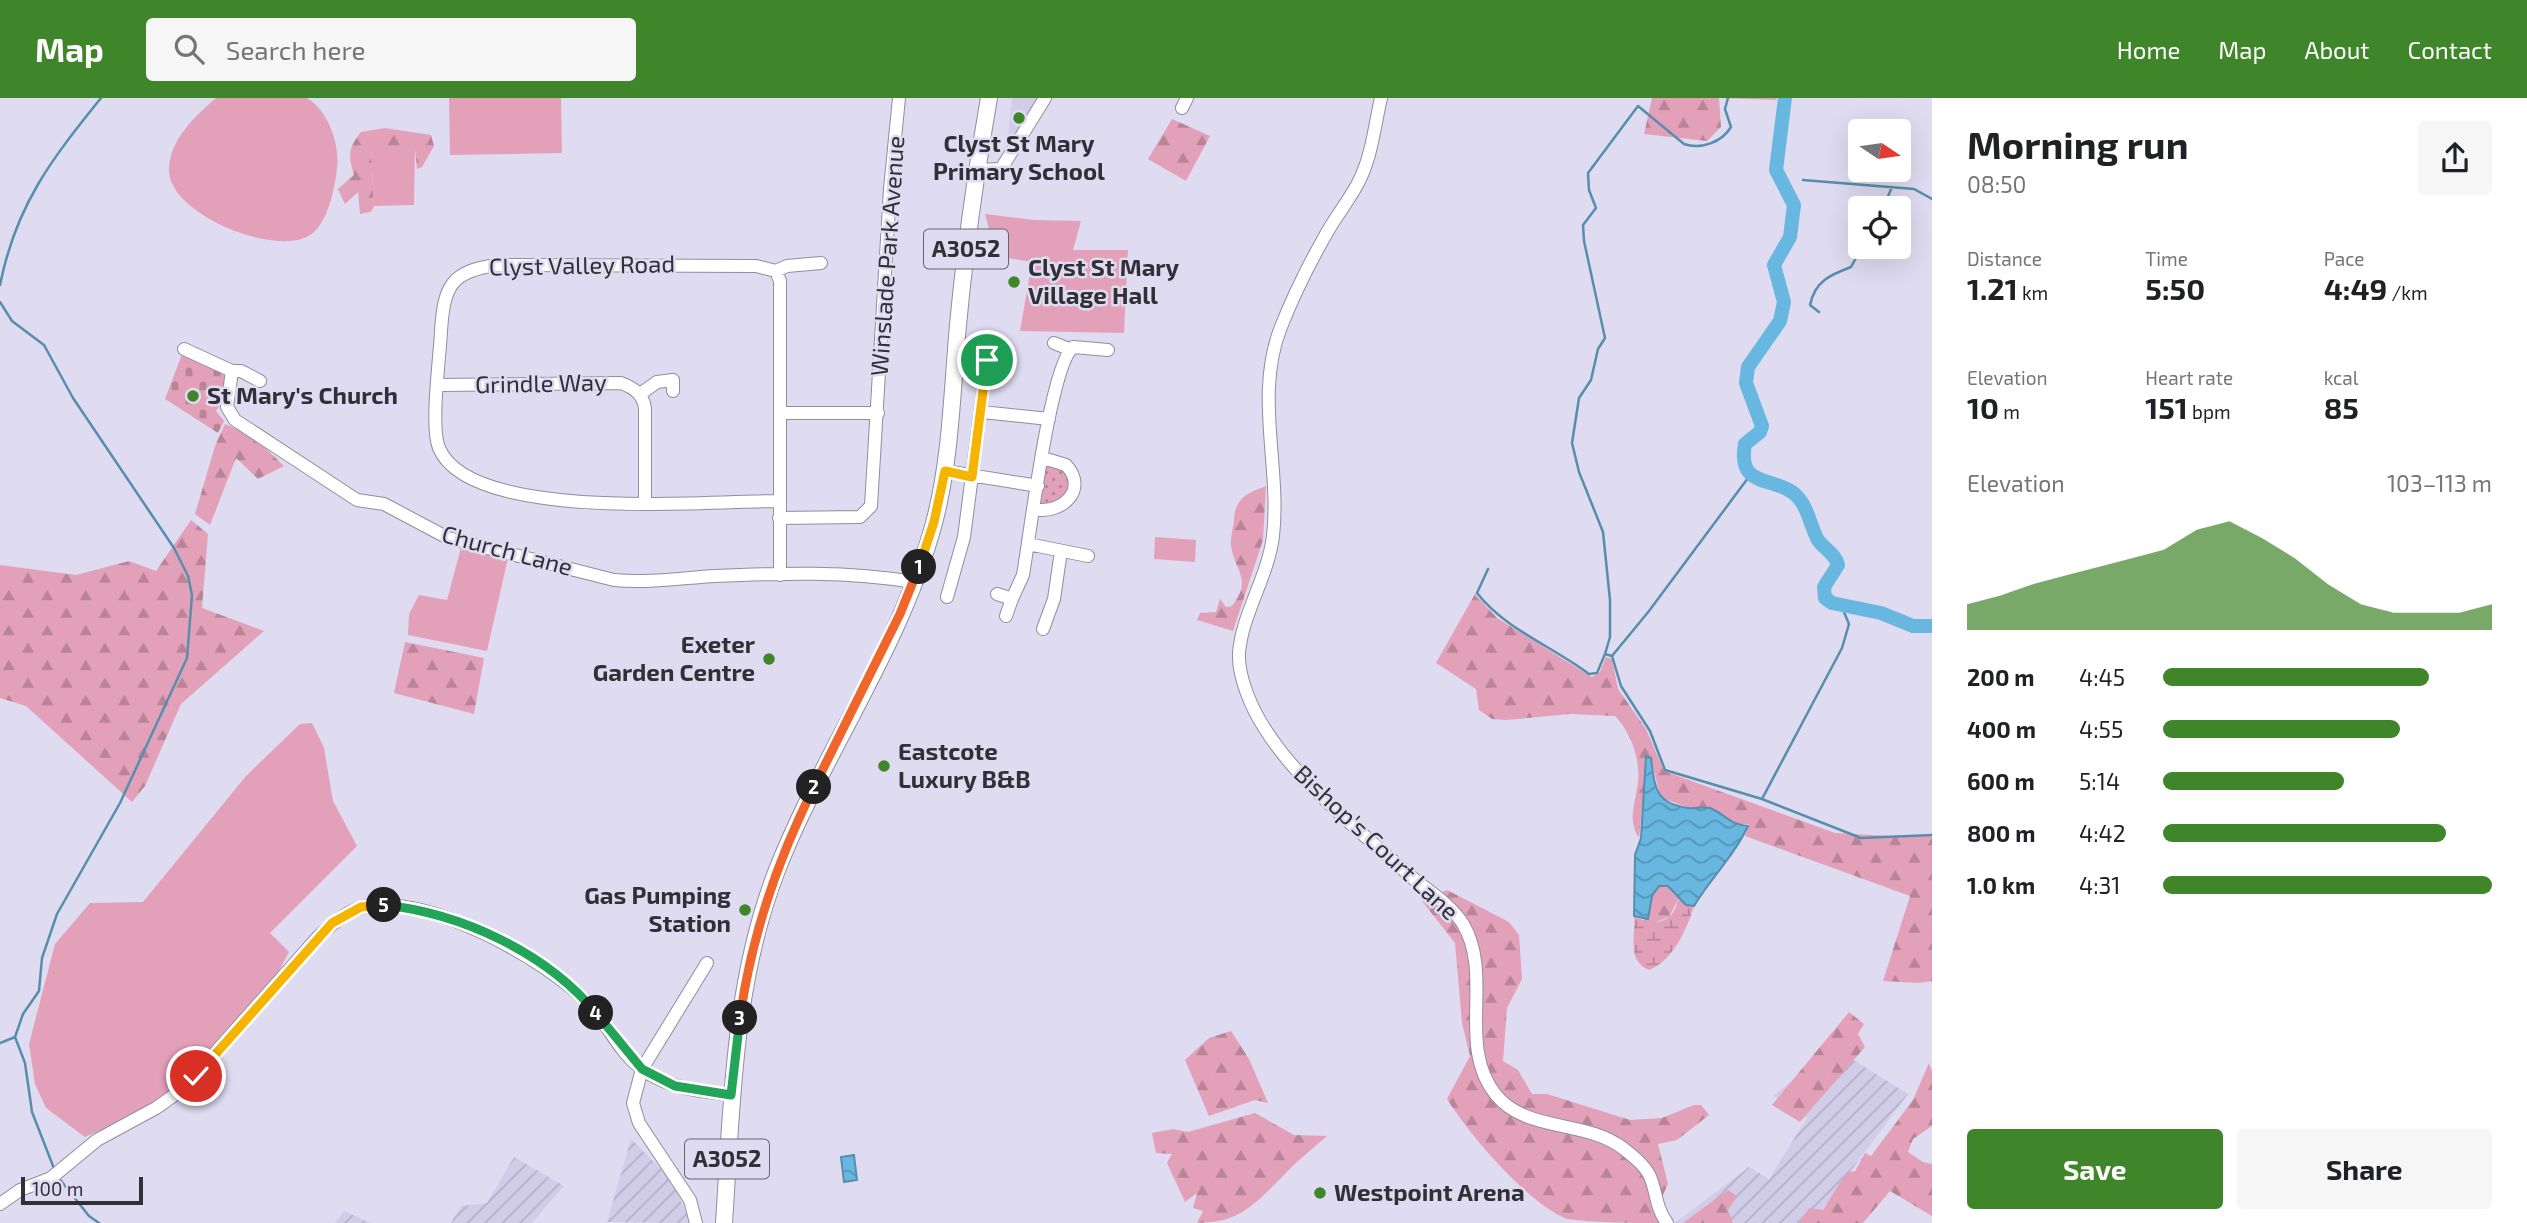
<!DOCTYPE html>
<html lang="en">
<head>
<meta charset="utf-8">
<style>
  body { margin:0; font-family:"Exo 2",sans-serif; background:#f6f6f6; color:#202124; height:100vh; display:flex; flex-direction:column; font-size:26px; white-space:nowrap }
  * { box-sizing:border-box; margin:0 }
  p { font-size:23px; color:#757577 }
  .icon { flex:none; width:38px; height:38px; fill:none; stroke:currentColor; stroke-width:2; stroke-linecap:round; stroke-linejoin:round }
  .map { position:relative; flex:1; overflow:hidden }
  .details { display:flex; flex-direction:column; background:#fff; width:595px }
  .details>* { flex:none }
  .needle { width:46px; rotate:103deg }
  .fabs { position:absolute; left:1848px; top:21px; display:grid; gap:14px }
  .fabs a { display:grid; place-items:center; width:63px; height:63px; border-radius:7px; background:#fff; box-shadow:0 7px 28px #0002; font-size:35px }
  .scale { position:absolute; left:21px; bottom:18px; width:122px; box-sizing:border-box; padding-left:7px; border:4px solid #313037; border-top:0; font-size:19px; line-height:24px; white-space:nowrap; color:#313037; -webkit-text-stroke:5px #dfdbf0; paint-order:stroke }
  .pin { position:absolute; display:grid; place-items:center; width:60px; height:60px; color:#fff; margin:-30px; border:4px solid #fff; border-radius:50%; box-shadow:0 2px 7px #0007 }
  .km { position:absolute; width:35px; height:35px; margin:-18px; border-radius:50%; background:#222; color:#fff; font-size:19px; line-height:35px; text-align:center }
  .round { display:grid; place-items:center; flex:none; width:74px; height:74px; border-radius:7px; background:#f6f6f6 }
  .overview { display:flex; align-items:center; justify-content:space-between; height:119px; padding:0 35px }
  h1 { font-size:38px; font-weight:700; line-height:52px }
  .stats { display:grid; grid-template-columns:repeat(3,1fr); gap:10px; height:119px; padding:7px 35px }
  .stats div { display:grid; align-content:center }
  .stats b { font-size:30px; font-weight:700 }
  .stats small { font-size:19px; font-weight:400 }
  .stats p { font-size:19px }
  .chart { height:196px; padding:14px 35px }
  .chart p { display:flex; justify-content:space-between }
  .chart svg { width:100%; height:126px; margin-top:7px; fill:#3f8529; opacity:.7 }
  .primary-button { display:flex; gap:14px; margin-top:auto; padding:14px 35px }
  .primary-button a { flex:1; height:80px; border-radius:7px; background:#3f8529; color:#fff; font-size:28px; font-weight:700; line-height:80px; text-align:center }
  .primary-button a+a { background:#f6f6f6; color:#202124 }
  ul { padding:0 35px; list-style:none; font-size:23px }
  li { display:grid; grid-template-columns:112px 84px 1fr; align-items:center; height:52px }
  li i { height:18px; border-radius:9px; background:#3f8529 }
  header { display:flex; align-items:center; gap:42px; box-sizing:border-box; height:98px; padding:0 35px; background:#3f8529; color:#fff }
  header strong { font-size:33px }
  nav { display:flex; gap:38px; margin-inline-start:auto; font-size:24px }
  .search { width:490px; height:63px; background:#f6f6f6; display:flex; align-items:center; gap:18px; box-sizing:border-box; padding:0 24px; border-radius:7px; color:#757577; font-size:26px }
  main { display:flex; flex:1; min-height:0 }
  .map>svg:first-child { display:block }
</style>
</head>
<body>
<header>
<strong>Map</strong>
<div class="search"><svg class="icon" aria-label="search" viewBox="0 0 24 24"><circle cx="10" cy="10" r="6"/><path d="M15 15l6 6"/></svg>Search here</div>
<nav><a>Home</a><a>Map</a><a>About</a><a>Contact</a></nav>
</header>
<main>
<div class="map">
<svg width="1932" height="1125" viewBox="0 0 1932 1125">
  <defs>
    <pattern id="industrial-furrows" width="10" height="10" patternUnits="userSpaceOnUse" patternTransform="scale(1.75)"><rect width="10" height="10" fill="#d1cce8"/><path d="M-1 1l2-2M0 10L10 0M9 11l2-2" fill="none" stroke="#b4b0c8"/></pattern>
    <pattern id="grass-dots" width="8" height="8" patternUnits="userSpaceOnUse" patternTransform="scale(1.75)"><rect width="8" height="8" fill="#e3a1b9"/><path d="M2 2h.1M6 6h.1" fill="none" stroke="#b98497" stroke-width="1.8" stroke-linecap="round"/></pattern>
    <pattern id="forest-firs" width="22" height="20" patternUnits="userSpaceOnUse" patternTransform="scale(1.75)"><rect width="22" height="20" fill="#e3a1b9"/><path d="M5 1l3.5 6h-7zM16 11l3.5 6h-7z" fill="#b98497"/></pattern>
    <pattern id="wetland-marsh" width="20" height="14" patternUnits="userSpaceOnUse" patternTransform="scale(1.75)"><rect width="20" height="14" fill="#e3a1b9"/><path d="M1 5h8M5 5V1M11 12h8M15 12V8" fill="none" stroke="#b98497"/></pattern>
    <pattern id="cemetery-stones" width="16" height="16" patternUnits="userSpaceOnUse" patternTransform="scale(1.75)"><rect width="16" height="16" fill="#e3a1b9"/><path d="M2 7V4a2 2 0 0 1 4 0v3zM10 15v-3a2 2 0 0 1 4 0v3z" fill="#b98497"/></pattern>
    <pattern id="water-waves" width="16" height="10" patternUnits="userSpaceOnUse" patternTransform="scale(1.75)"><rect width="16" height="10" fill="#67b7e0"/><path d="M0 5q4-4 8 0t8 0" fill="none" stroke="#5595b6"/></pattern>
  </defs>
  <rect width="100%" height="100%" fill="#dfdbf0"/>
  <path fill="#d1cce8" d="M1012,0H1042L1013,43L1008,40Z"/>
  <path fill="url(#industrial-furrows)" d="M1825,944L1908,996L1812,1125H1675L1749,1069L1769,1081L1807,1020L1773,998L1805,972Z
    M631,1041L672,1082L690,1125L607,1124Z
    M514,1059L564,1088L532,1125H451L461,1108L487,1105Z
    M344,1113L371,1125H335Z"/>
  <path fill="url(#grass-dots)" d="M973,238H988L983,261L970,260Z
    M1047,364L1066,371L1071,392L1045,409L1040,407Z"/>
  <path fill="url(#forest-firs)" d="M1652,0H1776L1777,2L1719,0L1721,29L1707,43L1644,36Z
    M1172,21L1210,38L1186,83L1148,61Z
    M385,30L431,37L434,48L422,69L417,71L415,51H371L374,108L371,114L360,116L358,94L345,106L338,91L354,77C348,58 348,50 361,34Z
    M225,326L254,339L284,368L258,381L236,360L210,427L195,416L215,348Z
    M1266,388L1263,442L1233,533L1197,522L1200,515L1216,514L1220,501L1226,509L1232,508C1253,481 1235,474 1231,448C1230,437 1234,430 1234,420C1236,400 1247,395 1266,388Z
    M191,422L208,436L202,510L264,533L181,606L145,688L132,704L26,608L0,600V467L76,477L129,463L156,473Z
    M1475,496L1497,520L1592,579L1600,574L1606,559L1612,561L1618,591L1646,631L1664,673L1835,735L1910,739L1932,737V883L1919,885L1883,883L1910,798L1745,738L1749,726L1734,727L1711,710L1686,709L1660,699L1651,659L1647,658L1639,740C1624,718 1641,696 1638,671C1637,652 1628,631 1615,618L1570,616L1506,622L1492,621L1479,612L1476,591L1436,565Z
    M405,544L484,560L474,616L394,595Z
    M1658,788H1668L1679,800L1669,819L1656,824L1649,817L1652,798Z
    M1447,792L1509,824L1519,837L1522,881L1507,910L1503,963L1518,972L1532,996H1547L1630,1022L1662,1020L1694,1007H1701L1709,1017L1677,1042L1658,1046L1668,1086L1661,1101L1663,1125C1633,1125 1596,1125 1567,1121C1528,1106 1469,1036 1447,1001L1470,958L1462,925L1455,845L1422,803Z
    M1849,914L1864,926L1858,936L1865,949L1800,1024L1772,1007Z
    M1231,933L1249,961L1268,1005L1255,1002L1209,1018L1185,962L1209,940Z
    M1929,965L1932,973V1028L1913,1041L1908,1054L1923,1064L1932,1066V1118L1890,1093L1863,1125H1799L1809,1110L1823,1112L1846,1075L1855,1073L1865,1055L1871,1058L1913,1002Z
    M1255,1015L1294,1037L1327,1038C1312,1051 1296,1064 1283,1078C1254,1107 1239,1125 1197,1125L1203,1113L1193,1110L1197,1095L1185,1104L1167,1065L1172,1056L1156,1055L1152,1035L1173,1031L1188,1034Z
    M1728,1092L1737,1098L1728,1112L1733,1125H1683Z"/>
  <path fill="url(#wetland-marsh)" d="M1679,800L1686,807L1694,808C1687,831 1673,863 1649,872C1626,862 1636,839 1634,818L1643,822L1649,817L1656,824C1670,823 1676,812 1679,800Z"/>
  <path fill="url(#cemetery-stones)" d="M184,251L230,274L224,301L216,313L224,323L218,335L165,301Z"/>
  <path fill="#e3a1b9" d="M216,0H307C328,13 340,45 337,70C335,89 328,126 310,137C277,159 172,118 169,74C168,43 195,18 216,0Z
    M449,0H561L562,55L450,57Z
    M371,51H415L414,107L374,108Z
    M985,116L1034,122L1081,123L1073,152H1128L1124,235L1020,233L1032,164L996,158Z
    M1155,439L1196,442L1195,464L1154,461Z
    M462,446L508,460L487,553L408,537L409,516L419,497L447,502Z
    M312,625L324,650L333,703L357,748L270,835L289,854L274,882L169,994L121,1023L85,1039L46,1010L35,986L29,946L55,846L90,805L143,804L246,678L300,626Z"/>
  <path fill="url(#water-waves)" stroke="#578ead" stroke-width="2" d="M1646,658L1651,660C1655,689 1654,705 1688,710C1695,711 1703,708 1710,710C1727,717 1726,725 1748,728C1734,758 1711,780 1694,808L1686,807L1668,788H1659L1652,798L1648,821L1634,818L1635,757L1641,740Z
    M854,1057L857,1082L844,1084L841,1059Z"/>
  <g fill="none" stroke-linecap="round" stroke-linejoin="round">
    <path stroke="#578ead" stroke-width="2.5" d="M1728,0L1725,11L1731,29C1722,44 1701,52 1684,46L1638,8L1588,75L1589,92L1596,110L1583,127L1584,143L1605,240L1598,251L1591,282L1579,300L1572,345L1579,374L1603,434L1610,502V539L1605,556L1612,558L1621,588L1650,633L1665,672L1762,701L1861,740L1932,737
      M1803,82L1914,91L1932,101
      M1883,110L1892,89
      M0,187C16,107 51,62 101,0
      M0,204L12,223L44,247L73,300L174,450L188,478L192,497L187,560L120,705L57,816L42,860L39,893L23,916L15,939L25,965L32,1014L55,1073
      M1819,214L1810,207C1815,183 1830,177 1851,169L1862,149
      M1488,471L1477,495C1506,532 1552,548 1589,576L1597,575L1605,556
      M1612,558L1649,513L1751,376
      M1762,701L1842,550L1849,526L1841,507
      M0,945L15,939
      M58,1079L89,1118L99,1125"/>
    <path stroke="#67b7e0" stroke-width="14" d="M1785,0L1776,72L1794,107L1790,139L1774,167L1784,204L1780,223L1748,269L1746,285L1762,328L1760,334L1745,346C1737,389 1771,379 1792,394C1808,405 1809,426 1818,442C1824,451 1836,456 1838,467L1824,489L1825,500L1832,505L1881,515L1913,528H1932"/>
    <defs>
      <path id="minor" d="M1381,0C1375,26 1372,55 1361,79C1353,97 1339,114 1329,131C1311,162 1294,196 1281,229C1254,296 1281,369 1273,438C1268,479 1242,516 1239,555C1238,580 1252,611 1265,631C1299,685 1361,734 1408,776C1426,792 1450,805 1463,826C1494,878 1456,948 1496,997C1527,1035 1586,1021 1624,1051C1634,1059 1647,1069 1651,1081C1657,1097 1656,1110 1667,1125
        M1182,10L1187,0
        M976,72L1001,71L1045,0
        M776,173L787,168L821,165
        M1054,245L1069,251
        M184,251L232,273L227,309L235,322L357,402L384,406L448,440L614,482C649,485 681,480 715,478C781,475 848,473 913,484
        M232,273H241L260,283
        M439,287L621,285C634,290 643,296 645,310V404
        M640,296L657,284L673,282V293
        M982,314L1049,321
        M780,315H878
        M945,373L1038,388
        M778,403C709,403 470,425 439,350C430,328 440,259 441,233C444,188 451,173 497,167L756,168L776,173L780,183V477
        M1034,411C1061,417 1089,392 1066,367L1043,360
        M779,420L860,419L871,408L890,91L899,0
        M1028,446L1088,458
        M997,496L1012,501L1006,518
        M947,499L964,439L987,262
        M1012,501L1023,477C1030,437 1050,269 1073,249L1108,252
        M1043,531L1054,501L1061,453
        M0,1106L20,1092L51,1080L97,1042L156,1010L183,991L319,838C333,825 349,811 368,808C432,798 543,860 587,904C608,925 619,956 645,973C671,991 700,993 731,997
        M696,1125L690,1102L639,1025L633,1005L642,971L707,865"/>
      <path id="major" d="M724,1125C732,1006 733,885 777,772C823,655 901,548 934,425C951,361 952,293 958,227C965,151 976,75 989,0"/>
    </defs>
    <use href="#minor" stroke="#908d9f" stroke-width="14"/>
    <use href="#major" stroke="#908d9f" stroke-width="18"/>
    <use href="#minor" stroke="#fff" stroke-width="12"/>
    <use href="#major" stroke="#fff" stroke-width="16"/>
  </g>
  <g fill="none" stroke-linecap="round" stroke-linejoin="round">
    <defs>
      <path id="split-1" d="M919,469L934,424L945,373L972,379L987,262"/>
      <path id="split-2" d="M814,689L900,516L919,469"/>
      <path id="split-3" d="M740,920C751,839 778,761 814,689"/>
      <path id="split-4" d="M596,915L642,971L675,988L731,997L740,920"/>
      <path id="split-5" d="M384,807C461,815 547,855 596,915"/>
      <path id="split-6" d="M196,978L332,825L361,809L384,807"/>
    </defs>
    <use href="#split-1" stroke="#fff" stroke-width="14"/>
    <use href="#split-2" stroke="#fff" stroke-width="14"/>
    <use href="#split-3" stroke="#fff" stroke-width="14"/>
    <use href="#split-4" stroke="#fff" stroke-width="14"/>
    <use href="#split-5" stroke="#fff" stroke-width="14"/>
    <use href="#split-6" stroke="#fff" stroke-width="14"/>
    <use href="#split-1" stroke="#f5b400" stroke-width="9"/>
    <use href="#split-2" stroke="#f0652b" stroke-width="9"/>
    <use href="#split-3" stroke="#f0652b" stroke-width="9"/>
    <use href="#split-4" stroke="#22a559" stroke-width="9"/>
    <use href="#split-5" stroke="#22a559" stroke-width="9"/>
    <use href="#split-6" stroke="#f5b400" stroke-width="9"/>
  </g>
  <g fill="#3f8529" stroke="#dfdbf0" stroke-width="2.5">
    <circle cx="1019" cy="20" r="7"/>
    <circle cx="1014" cy="184" r="7"/>
    <circle cx="193" cy="298" r="7"/>
    <circle cx="769" cy="561" r="7"/>
    <circle cx="884" cy="668" r="7"/>
    <circle cx="745" cy="812" r="7"/>
    <circle cx="1320" cy="1095" r="7"/>
  </g>
  <g text-anchor="middle" stroke-width="5" stroke-linejoin="round" paint-order="stroke">
    <g fill="#dfdbf0" stroke="#65636e" stroke-width="2">
      <rect x="924" y="131.5" width="84" height="39" rx="5"/>
      <rect x="685" y="1041.5" width="84" height="39" rx="5"/>
    </g>
    <g font-size="23" font-weight="bold" fill="#313037">
      <text x="966" y="159">A3052</text>
      <text x="727" y="1069">A3052</text>
    </g>
    <g font-size="24" font-weight="bold" fill="#313037" stroke="#dfdbf0" text-anchor="start">
      <text x="1019" y="54" text-anchor="middle">Clyst St Mary<tspan x="1019" dy="28">Primary School</tspan></text>
      <text x="1028" y="178">Clyst St Mary<tspan x="1028" dy="28">Village Hall</tspan></text>
      <text x="207" y="306">St Mary's Church</text>
      <text x="755" y="555" text-anchor="end">Exeter<tspan x="755" dy="28">Garden Centre</tspan></text>
      <text x="898" y="662">Eastcote<tspan x="898" dy="28">Luxury B&amp;B</tspan></text>
      <text x="731" y="806" text-anchor="end">Gas Pumping<tspan x="731" dy="28">Station</tspan></text>
      <text x="1334" y="1103">Westpoint Arena</text>
    </g>
    <g font-size="24" fill="#313037" stroke="#dfdbf0">
      <text transform="translate(888 158) rotate(-86)" y="8">Winslade Park Avenue</text>
      <text transform="translate(582 168) rotate(-1)" y="8">Clyst Valley Road</text>
      <text transform="translate(541 286) rotate(-1)" y="8">Grindle Way</text>
      <text transform="translate(507 453) rotate(15)" y="8">Church Lane</text>
      <text transform="translate(1376 745) rotate(43)" y="8">Bishop's Court Lane</text>
    </g>
  </g>
</svg>
<div class="fabs">
<a><svg class="needle" viewBox="-14 -14 28 28"><path d="M0-13l5 13h-10z" fill="#e53935"/><path d="M0 13l5-13h-10z" fill="#757577"/></svg></a>
<a><svg class="icon" aria-label="locate" viewBox="0 0 24 24"><circle cx="12" cy="12" r="6"/><path d="M12 2v4M12 18v4M2 12h4M18 12h4"/></svg></a>
</div>
<div class="scale">100 m</div>
<div class="pin" style="left:987px;top:262px;background:#1e9e55"><svg class="icon" aria-label="arrive" viewBox="0 0 24 24"><path d="M6 21V4h12l-3 4 3 4H6"/></svg></div>
<div class="pin" style="left:196px;top:978px;background:#d93025"><svg class="icon" aria-label="check" viewBox="0 0 24 24"><path d="M5 12l5 5 9-10"/></svg></div>
<b class="km" style="left:919px;top:469px">1</b>
<b class="km" style="left:814px;top:689px">2</b>
<b class="km" style="left:740px;top:920px">3</b>
<b class="km" style="left:596px;top:915px">4</b>
<b class="km" style="left:384px;top:807px">5</b>
</div>
<section class="details">
<div class="overview"><div><h1>Morning run</h1><p>08:50</p></div><a class="round"><svg class="icon" aria-label="share" viewBox="0 0 24 24"><path d="M12 15V3M7 8l5-5 5 5M5 13v7h14v-7"/></svg></a></div>
<div class="stats">
<div><p>Distance</p><b>1.21<small> km</small></b></div>
<div><p>Time</p><b>5:50</b></div>
<div><p>Pace</p><b>4:49<small> /km</small></b></div>
</div>
<div class="stats">
<div><p>Elevation</p><b>10<small> m</small></b></div>
<div><p>Heart rate</p><b>151<small> bpm</small></b></div>
<div><p>kcal</p><b>85</b></div>
</div>
<div class="chart"><p><span>Elevation</span>103–113 m</p>
<svg viewBox="0 0 160 44" preserveAspectRatio="none"><path d="M0 44V35L10 32L20 28L30 25L40 22L50 19L60 16L70 9L80 6L90 12L100 19L110 28L120 35L130 38L140 38L150 38L160 35V44z"/></svg>
</div>
<ul>
<li><b>200 m</b>4:45<i style="width:81%"></i></li>
<li><b>400 m</b>4:55<i style="width:72%"></i></li>
<li><b>600 m</b>5:14<i style="width:55%"></i></li>
<li><b>800 m</b>4:42<i style="width:86%"></i></li>
<li><b>1.0 km</b>4:31<i style="width:100%"></i></li>
</ul>
<div class="primary-button"><a>Save</a><a>Share</a></div>
</section>
</main>
</body>
</html>
